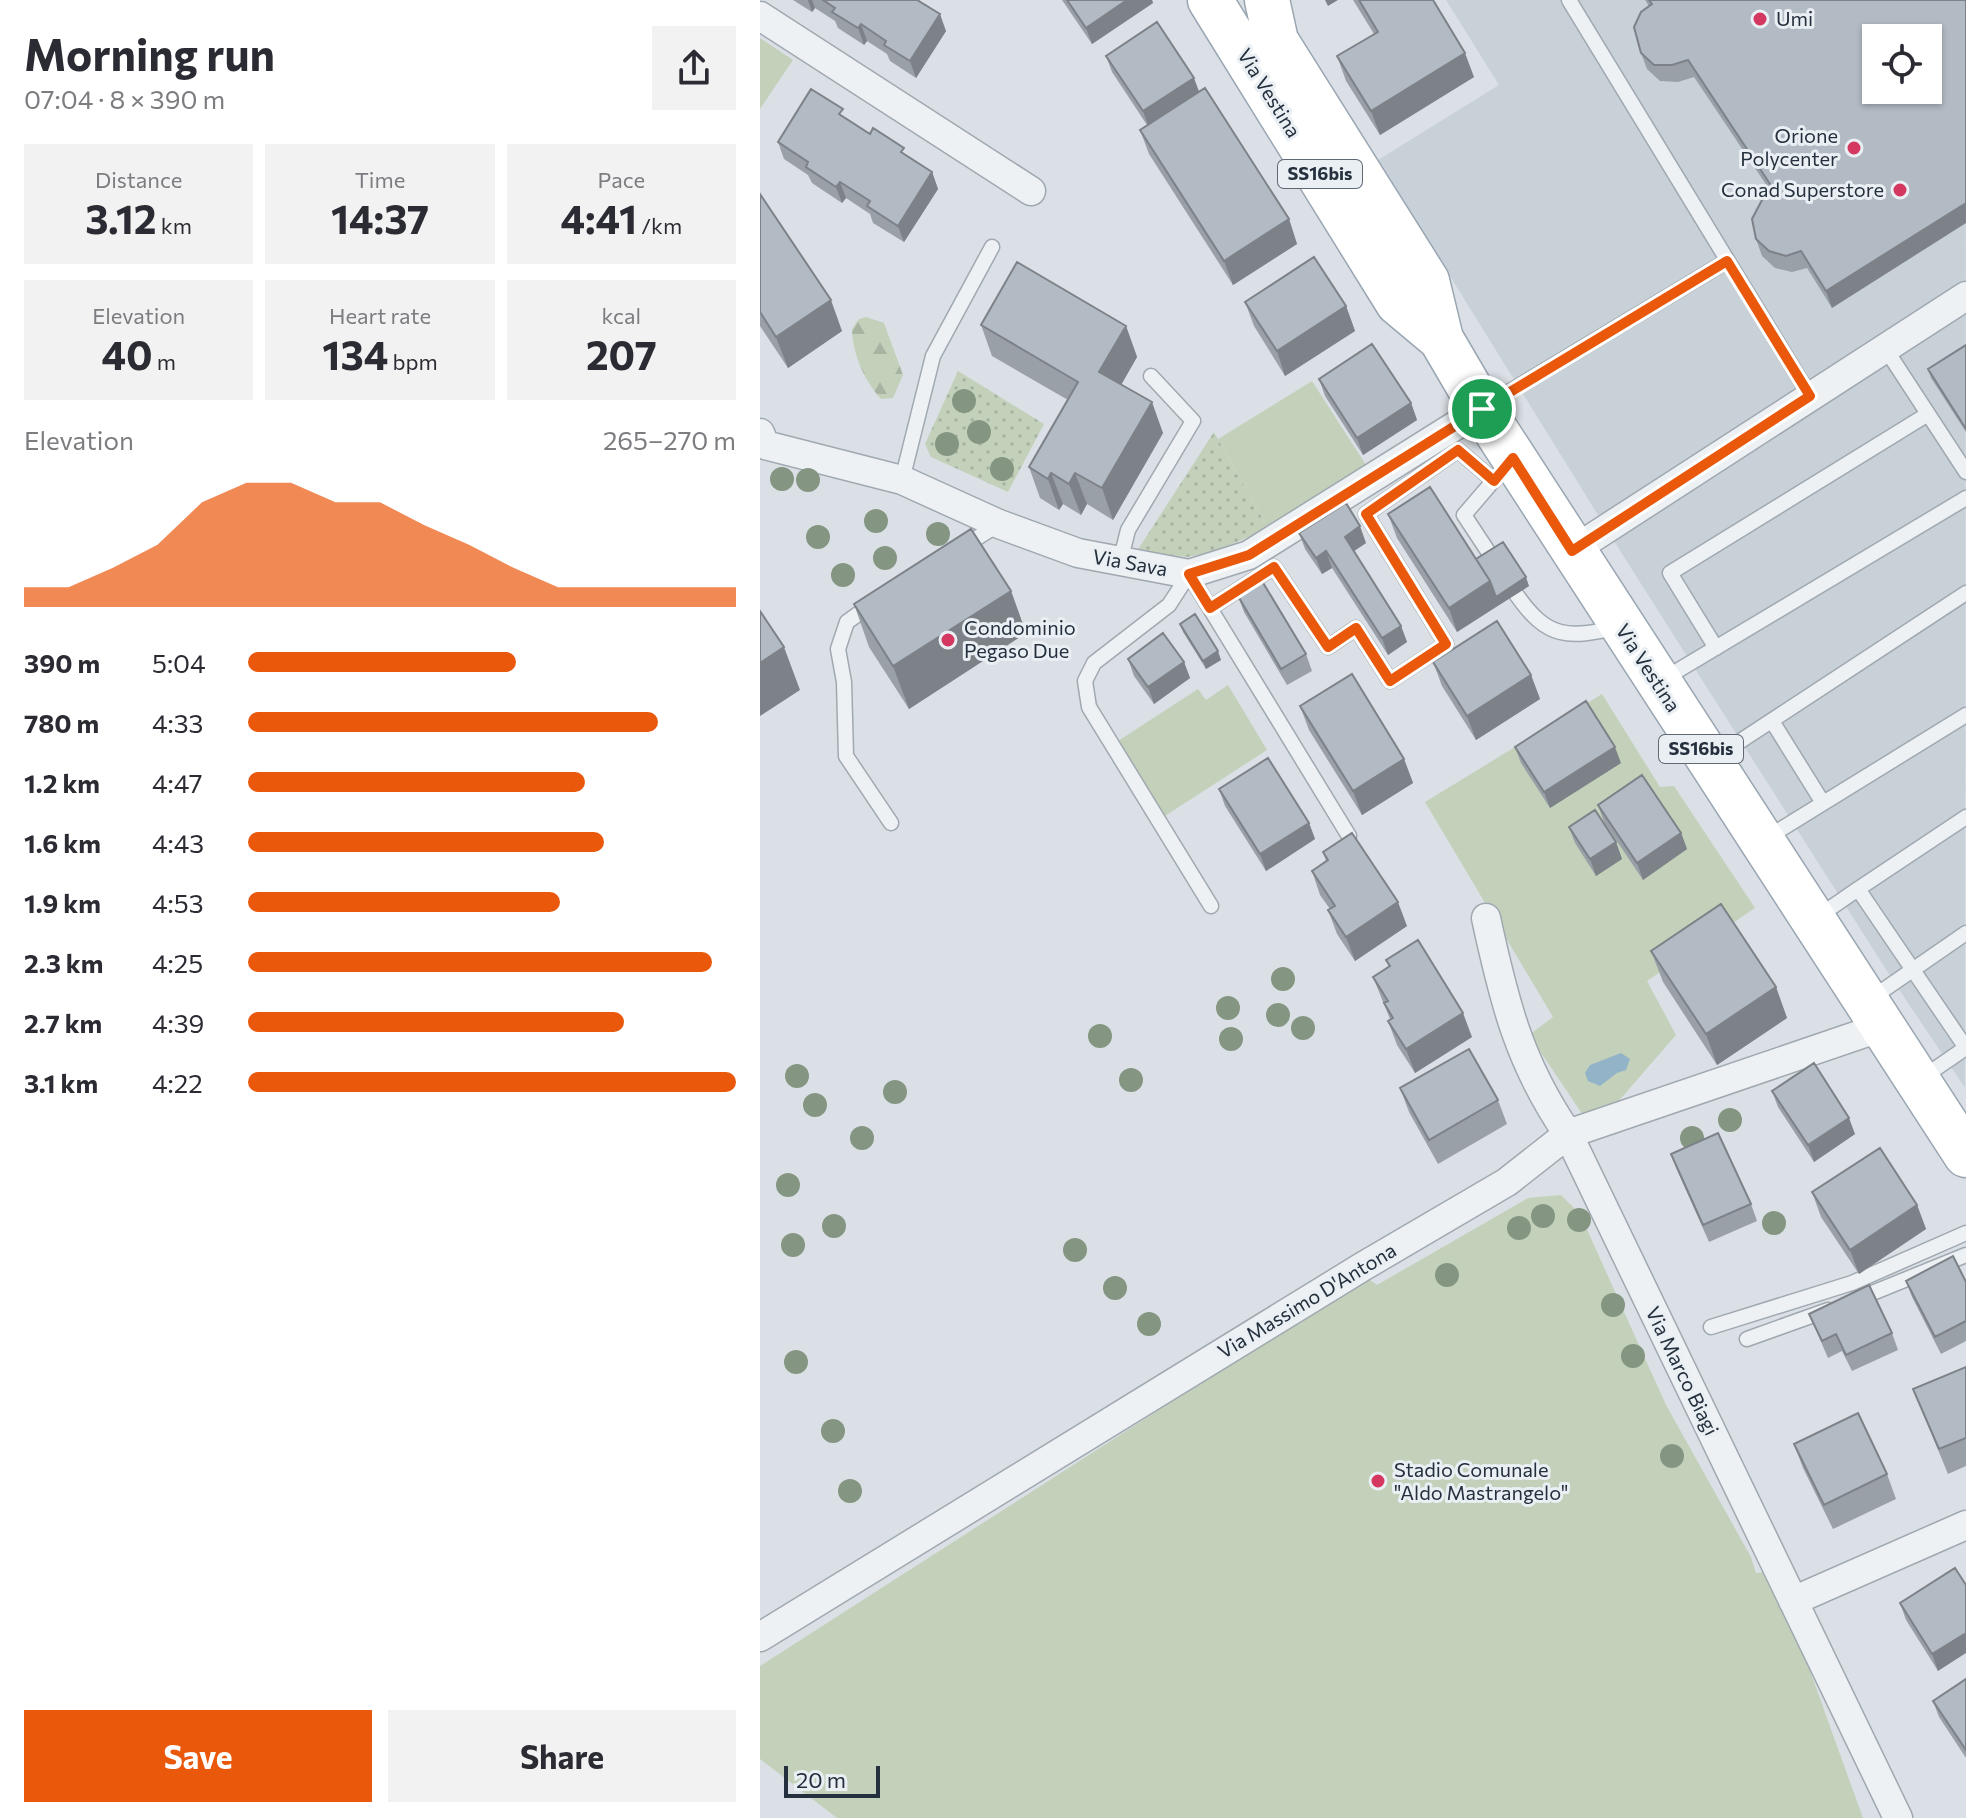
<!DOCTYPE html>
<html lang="en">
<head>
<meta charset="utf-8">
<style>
  body { margin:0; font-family:Commissioner,sans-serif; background:#f2f2f3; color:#2b2b33; height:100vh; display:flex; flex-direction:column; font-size:30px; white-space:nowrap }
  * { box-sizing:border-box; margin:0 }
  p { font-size:26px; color:#7c7c81 }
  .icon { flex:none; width:44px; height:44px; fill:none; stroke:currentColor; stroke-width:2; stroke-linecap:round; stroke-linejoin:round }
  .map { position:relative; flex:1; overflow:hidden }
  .sheet { display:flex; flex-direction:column; background:#fff; width:760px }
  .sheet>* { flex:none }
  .buttons { position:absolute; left:1102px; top:24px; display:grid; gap:16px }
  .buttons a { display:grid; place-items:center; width:80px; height:80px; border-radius:0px; background:#fff; box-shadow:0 2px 6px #0004; font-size:40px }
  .scale { position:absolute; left:24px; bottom:20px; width:96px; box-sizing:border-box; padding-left:8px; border:4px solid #24303d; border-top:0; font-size:22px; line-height:28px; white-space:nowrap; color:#24303d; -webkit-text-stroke:6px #eaeff4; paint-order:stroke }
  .pin { position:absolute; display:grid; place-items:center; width:68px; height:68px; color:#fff; margin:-34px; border:4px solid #fff; border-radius:50%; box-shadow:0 2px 8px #0007 }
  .round { display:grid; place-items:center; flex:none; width:84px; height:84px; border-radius:0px; background:#f2f2f3 }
  .head { display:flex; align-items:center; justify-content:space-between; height:136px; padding:0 24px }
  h1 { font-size:44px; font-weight:700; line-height:60px }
  .figures { display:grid; grid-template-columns:repeat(3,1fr); gap:12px; height:136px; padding:8px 24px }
  .figures div { display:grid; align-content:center; border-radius:0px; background:#f2f2f3; text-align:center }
  .figures b { font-size:40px; font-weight:700 }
  .figures small { font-size:22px; font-weight:400 }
  .figures p { font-size:22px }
  .chart { height:224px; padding:16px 24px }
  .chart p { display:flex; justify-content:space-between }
  .chart svg { width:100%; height:144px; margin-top:8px; fill:#ea580c; opacity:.7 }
  .cta { display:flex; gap:16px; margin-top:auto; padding:16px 24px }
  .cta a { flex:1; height:92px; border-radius:0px; background:#ea580c; color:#fff; font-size:32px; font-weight:700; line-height:92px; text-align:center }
  .cta a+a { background:#f2f2f3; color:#2b2b33 }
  ul { padding:0 24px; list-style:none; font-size:26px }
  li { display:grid; grid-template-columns:128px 96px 1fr; align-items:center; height:60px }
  li i { height:20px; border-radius:10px; background:#ea580c }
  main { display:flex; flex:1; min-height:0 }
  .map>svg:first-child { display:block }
</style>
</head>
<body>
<main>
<section class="sheet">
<div class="head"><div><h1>Morning run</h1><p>07:04 · 8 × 390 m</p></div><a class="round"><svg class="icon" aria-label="share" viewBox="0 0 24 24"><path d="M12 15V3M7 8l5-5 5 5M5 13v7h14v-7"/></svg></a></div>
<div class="figures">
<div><p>Distance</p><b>3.12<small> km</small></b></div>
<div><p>Time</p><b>14:37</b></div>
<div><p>Pace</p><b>4:41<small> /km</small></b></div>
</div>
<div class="figures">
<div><p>Elevation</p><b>40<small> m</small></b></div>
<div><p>Heart rate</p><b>134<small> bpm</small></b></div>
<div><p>kcal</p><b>207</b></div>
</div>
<div class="chart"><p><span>Elevation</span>265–270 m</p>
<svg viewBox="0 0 160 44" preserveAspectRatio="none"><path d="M0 44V38L10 38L20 32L30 25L40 12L50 6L60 6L70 12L80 12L90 19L100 25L110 32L120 38L130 38L140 38L150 38L160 38V44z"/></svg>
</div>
<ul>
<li><b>390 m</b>5:04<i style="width:55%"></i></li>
<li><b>780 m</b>4:33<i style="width:84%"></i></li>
<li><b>1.2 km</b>4:47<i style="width:69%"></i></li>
<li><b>1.6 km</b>4:43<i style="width:73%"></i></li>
<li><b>1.9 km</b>4:53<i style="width:64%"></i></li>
<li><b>2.3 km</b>4:25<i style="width:95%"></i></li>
<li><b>2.7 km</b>4:39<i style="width:77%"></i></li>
<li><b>3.1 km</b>4:22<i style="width:100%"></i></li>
</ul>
<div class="cta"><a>Save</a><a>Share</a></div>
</section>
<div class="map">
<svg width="1206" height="1818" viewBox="0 0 1206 1818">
  <defs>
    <pattern id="grass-dots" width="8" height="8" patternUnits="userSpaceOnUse" patternTransform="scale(2)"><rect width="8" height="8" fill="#c3d1bb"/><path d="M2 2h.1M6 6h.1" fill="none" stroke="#a7b4a2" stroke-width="1.8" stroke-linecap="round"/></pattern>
    <pattern id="forest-firs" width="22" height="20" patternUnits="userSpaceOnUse" patternTransform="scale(2)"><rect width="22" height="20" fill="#c3d1bb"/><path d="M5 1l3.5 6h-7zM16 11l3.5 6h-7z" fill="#a7b4a2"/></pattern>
  </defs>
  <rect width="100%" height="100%" fill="#dbe0e6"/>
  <path fill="#c8d0d8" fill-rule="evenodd" d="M686,0H1206L1205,1088L1134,982L864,557L618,160L739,85ZM1116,38H1168V90H1116Z"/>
  <path fill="url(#grass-dots)" d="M198,371L284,424L248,492L171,457L165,444Z
    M454,432L508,528L457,551L427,557L377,551Z"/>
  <path fill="url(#forest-firs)" d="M106,317L124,323L143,375L133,398L121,399C105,382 92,353 92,329L99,319Z"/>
  <path fill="#c3d1bb" d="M0,38L33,60L0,109Z
    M552,381L606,465L508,528L458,439Z
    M468,685L507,750L405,816L358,741L438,689L446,700Z
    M842,694L900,787L914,786L995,908L887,981L916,1035L856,1104L823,1115L769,1035L793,1017L665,802Z
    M801,1195L820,1214L906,1405L991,1557L996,1573L1014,1571L1103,1818H77L0,1759V1666L606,1277L617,1285L768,1198Z"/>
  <path fill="#93b3c9" d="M861,1053L870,1059L866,1070L857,1073L840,1086L828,1081L825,1073L830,1065Z"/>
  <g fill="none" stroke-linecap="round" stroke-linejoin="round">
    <defs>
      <path id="service" d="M809,0L1050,396
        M1125,348L1206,472
        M724,407L967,261
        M142,480L173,356L232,247
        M201,548L239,524
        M733,559L704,515L740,473
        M360,562L368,530L433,421L391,376
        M756,594C787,639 808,639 858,627
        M112,604L87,622L78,649L84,682L86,756L131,823
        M450,608L514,567L568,647L596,628L630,681L686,644L606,514L698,450L734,481
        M956,648L910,573L1168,414
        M902,680L1206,498
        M1012,721L1063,803
        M953,759L1206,593
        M1206,817L1098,889L1206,1048
        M1005,839L1206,715
        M451,906L329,707L325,681L334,663L409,605L429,574L589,836
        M1056,918L1098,889
        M1109,1000L1206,933
        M1162,1078L1204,1049
        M1095,1300L1206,1255
        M951,1327L1092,1283L1206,1233
        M987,1339L1068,1310"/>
      <path id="minor" d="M0,16L271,191
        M0,433L5,445L142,480L239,524L318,553L429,574L489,555L722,409
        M812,551L1206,296
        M726,918C744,1001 759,1063 808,1134L1138,1818
        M1033,1601L1206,1525
        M0,1637L602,1267L747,1182L808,1134L1122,1027"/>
      <path id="primary" d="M450,0L638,303L681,339
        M507,0L516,41L667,281L681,339L722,409L1206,1155"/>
    </defs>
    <use href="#service" stroke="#a0a8b0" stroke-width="17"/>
    <use href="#minor" stroke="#a0a8b0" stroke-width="31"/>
    <use href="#primary" stroke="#99a6b2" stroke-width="47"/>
    <use href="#service" stroke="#edf1f4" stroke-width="14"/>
    <use href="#minor" stroke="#edf1f4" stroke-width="28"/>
    <use href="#primary" stroke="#fff" stroke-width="44"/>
  </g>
  <g fill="#849682">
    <circle cx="204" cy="401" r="12"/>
    <circle cx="219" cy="432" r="12"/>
    <circle cx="187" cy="444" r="12"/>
    <circle cx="242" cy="469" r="12"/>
    <circle cx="22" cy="479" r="12"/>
    <circle cx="48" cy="480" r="12"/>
    <circle cx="116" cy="521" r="12"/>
    <circle cx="178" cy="534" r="12"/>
    <circle cx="58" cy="537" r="12"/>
    <circle cx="125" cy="558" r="12"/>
    <circle cx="83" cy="575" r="12"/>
    <circle cx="523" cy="979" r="12"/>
    <circle cx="468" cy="1008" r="12"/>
    <circle cx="518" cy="1015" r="12"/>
    <circle cx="543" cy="1028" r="12"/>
    <circle cx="340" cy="1036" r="12"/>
    <circle cx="471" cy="1039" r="12"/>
    <circle cx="37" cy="1076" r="12"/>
    <circle cx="371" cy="1080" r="12"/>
    <circle cx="135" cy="1092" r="12"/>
    <circle cx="55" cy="1105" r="12"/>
    <circle cx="970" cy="1120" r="12"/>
    <circle cx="102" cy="1138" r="12"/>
    <circle cx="932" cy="1138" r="12"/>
    <circle cx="28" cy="1185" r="12"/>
    <circle cx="783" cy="1216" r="12"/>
    <circle cx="819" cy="1220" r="12"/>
    <circle cx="1014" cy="1223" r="12"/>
    <circle cx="74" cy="1226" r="12"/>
    <circle cx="759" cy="1228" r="12"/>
    <circle cx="33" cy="1245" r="12"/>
    <circle cx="315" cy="1250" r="12"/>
    <circle cx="687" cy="1275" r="12"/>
    <circle cx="355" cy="1288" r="12"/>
    <circle cx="853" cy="1305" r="12"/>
    <circle cx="389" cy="1324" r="12"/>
    <circle cx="873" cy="1356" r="12"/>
    <circle cx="36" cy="1362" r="12"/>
    <circle cx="73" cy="1431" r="12"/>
    <circle cx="912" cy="1456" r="12"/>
    <circle cx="90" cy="1491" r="12"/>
  </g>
  <path fill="#99a0a8" d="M33,0H159L186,31L156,78L130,61L127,54L107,41L104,45L78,28L75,21L55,8L52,12Z
    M302,0H392L393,3L332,44Z
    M593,0H673L714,77L620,135L586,81L577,56L614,34Z
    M885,0H1206L1072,308L1047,268L1032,272L1015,268L1002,256L996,239L1011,192L934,77L918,82L900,81L887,69L881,53L889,6Z
    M346,56L439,92L529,219L537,244L473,285L389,154L380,130L387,125L352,72Z
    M86,119L172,172L178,189L144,242L113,223L110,214L86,198L82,203L52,183L48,175L24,159L18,142Z
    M0,194L82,331L28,368L0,326Z
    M485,302L586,306L595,331L525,376L494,326Z
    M221,325L366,326L377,357L361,384L403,433L353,520L327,504L321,515L303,504L299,510L280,498L269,467L308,400L232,356Z
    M1206,345V432L1171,378L1168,369Z
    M559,379L651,403L657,420L603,455L565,396Z
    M628,514L716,559L769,586L697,632L637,538Z
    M539,533L606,543L594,551L641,626L647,642L628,655L572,568L562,574L545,549Z
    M251,591L266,633L149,709L109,647L94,604Z
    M478,596L546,654L552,671L527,685L484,612Z
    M420,624L461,660L446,669L423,632Z
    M368,659L424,662L430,678L394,704L374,676Z
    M673,662L771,675L780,699L716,740L682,686Z
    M540,706L644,759L653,783L602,815L549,730Z
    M755,747L861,763L790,808L761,763Z
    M459,789L549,823L555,839L506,871L465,806Z
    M838,805L921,833L927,849L883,880L844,822Z
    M809,827L856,842L862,859L836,876L815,843Z
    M563,852L647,926L595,961L577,934L568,910L570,909L560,895L552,871L566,861Z
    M891,951L1016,987L1027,1018L957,1065L903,982Z
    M626,960L712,1037L655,1073L637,1045L628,1021L630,1019L613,977L629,967Z
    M640,1088L738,1100L747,1124L678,1164L649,1112Z
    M1012,1091L1095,1134L1054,1162L1018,1107Z
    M911,1154L991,1204L997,1221L949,1242L917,1170Z
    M1052,1192L1157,1205L1166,1229L1099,1274L1061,1217Z
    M1146,1281L1206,1282V1341L1181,1354L1152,1297Z
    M1049,1314L1132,1333L1138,1350L1092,1371L1082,1351L1068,1358Z
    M1206,1367V1466L1188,1474L1153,1389Z
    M1034,1444L1127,1474L1136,1499L1073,1529L1043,1468Z
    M1206,1585L1178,1671L1146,1620L1140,1603Z
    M1206,1679V1758L1179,1717L1173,1701Z"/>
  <path fill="#7d8288" d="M48,0H52L55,8L52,12Z
    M367,0H392L393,3L332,44L326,28Z
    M565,0H578L568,6Z
    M180,14L186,31L156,78L150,61Z
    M101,24L107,41L104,45L98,28Z
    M705,53L714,77L620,135L611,111Z
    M434,78L440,94L389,128L383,111Z
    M172,172L178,189L144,242L138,226Z
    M80,182L86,198L82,203L76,187Z
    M1206,203V223L1072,308L1066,291Z
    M529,219L537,244L473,285L464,261Z
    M71,300L82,331L28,368L16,337Z
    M586,306L595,331L525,376L517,351Z
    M366,326L377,357L351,403L339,372Z
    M392,402L403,433L353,520L342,488Z
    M651,403L657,420L603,455L597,438Z
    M291,473L303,504L299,510L288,479Z
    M315,473L327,504L321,515L309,484Z
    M600,526L606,543L591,553L585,537Z
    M566,551L572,568L562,574L556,558Z
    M766,577L769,586L739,605L736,597Z
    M730,581L739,605L697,632L689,608Z
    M251,591L266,633L149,709L133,666Z
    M641,626L647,642L628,655L622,638Z
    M24,647L40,690L0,716V663Z
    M458,651L461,660L446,669L443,661Z
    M424,662L430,678L394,704L388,687Z
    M771,675L780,699L716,740L707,716Z
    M855,747L861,763L790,808L784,792Z
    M644,759L653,783L602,815L593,791Z
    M549,823L555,839L506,871L500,854Z
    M921,833L927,849L883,880L877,863Z
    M856,842L862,859L836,876L830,859Z
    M638,902L647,926L595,961L586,937Z
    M1016,987L1027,1018L957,1065L946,1034Z
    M703,1013L712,1037L655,1073L646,1049Z
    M1089,1118L1095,1134L1054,1162L1048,1145Z
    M1157,1205L1166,1229L1099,1274L1090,1250Z
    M1206,1633V1653L1178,1671L1172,1654Z"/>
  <path fill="#b2bac3" stroke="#7d8288" stroke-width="2" fill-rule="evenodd" d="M63,0H157L180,14L150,61L124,45L126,41L101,24L98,28L72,12L75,8Z
    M307,0H367L326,28Z
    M599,0H673L705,53L611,111L577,56L618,32Z
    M889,0H1206V203L1066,291L1041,251L1026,256L1009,251L996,239L992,219L1002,200L1014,190L928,60L912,65H894L881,53L874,27L881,12L892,4ZM1116,38H1168V90H1116Z
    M397,22L434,78L383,111L346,56Z
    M445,88L529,219L464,261L380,130Z
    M51,89L83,109L79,114L110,134L113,128L144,148L141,152L172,172L138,226L107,206L110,201L80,182L76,187L46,167L48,162L18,142Z
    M0,194L71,300L16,337L0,312Z
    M554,257L586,306L517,351L485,302Z
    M257,262L366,326L339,372L392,402L342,488L315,473L309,484L291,473L288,479L269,467L318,382L221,325Z
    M612,344L651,403L597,438L559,379Z
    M1206,345V429L1168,369Z
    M670,487L730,581L689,608L628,514Z
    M586,503L600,526L585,537L641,626L622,638L566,551L556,558L539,533Z
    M211,529L251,591L133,666L94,604Z
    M743,542L766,577L736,597L730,581L716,559Z
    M502,581L546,654L521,669L478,596Z
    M0,611L24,647L0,663Z
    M435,614L458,651L443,661L420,624Z
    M737,621L771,675L707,716L673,662Z
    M403,633L424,662L388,687L368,659Z
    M592,674L644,759L593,791L540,706Z
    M826,701L855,747L784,792L755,747Z
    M508,758L549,823L500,854L459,789Z
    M882,775L921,833L877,863L838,805Z
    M835,810L856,842L830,859L809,827Z
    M592,833L638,902L586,937L568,910L575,906L552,871L568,860L563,852Z
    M961,904L1016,987L946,1034L891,951Z
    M658,940L703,1013L646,1049L628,1021L633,1018L624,1003L628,1001L613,977L630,966L626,960Z
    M709,1049L738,1100L669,1140L640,1088Z
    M1054,1063L1089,1118L1048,1145L1012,1091Z
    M958,1133L991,1204L943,1225L911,1154Z
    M1120,1148L1157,1205L1090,1250L1052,1192Z
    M1193,1256L1206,1282V1321L1175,1337L1146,1281Z
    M1109,1285L1132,1333L1086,1355L1076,1334L1062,1341L1049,1314Z
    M1206,1367V1438L1179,1449L1153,1389Z
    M1098,1413L1127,1474L1064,1505L1034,1444Z
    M1195,1568L1206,1585V1633L1172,1654L1140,1603Z
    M1206,1679V1750L1173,1701Z"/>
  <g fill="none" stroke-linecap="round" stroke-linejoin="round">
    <defs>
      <path id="route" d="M967,261L1050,396L812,551L753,458L734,481L698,450L606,514L686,644L630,681L596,628L568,647L514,567L450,608L429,574L489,555L722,409Z"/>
    </defs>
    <use href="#route" stroke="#fff" stroke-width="16"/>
    <use href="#route" stroke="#ea580c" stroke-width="10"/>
  </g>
  <g fill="#d43760" stroke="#eaeff4" stroke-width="3">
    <circle cx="1000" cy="19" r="8"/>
    <circle cx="1094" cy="148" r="8"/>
    <circle cx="1140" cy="190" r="8"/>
    <circle cx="188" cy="640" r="8"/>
    <circle cx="618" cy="1481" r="8"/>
  </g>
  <g text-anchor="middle" stroke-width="6" stroke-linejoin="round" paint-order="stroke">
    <g fill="#eaeff4" stroke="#5f6974" stroke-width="2">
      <rect x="518" y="160" width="84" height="28" rx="6"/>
      <rect x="899" y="735" width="84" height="28" rx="6"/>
    </g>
    <g font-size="18" font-weight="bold" fill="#24303d">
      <text x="560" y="180">SS16bis</text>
      <text x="941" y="755">SS16bis</text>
    </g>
    <g font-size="20" fill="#24303d" stroke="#eaeff4" text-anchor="start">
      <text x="1016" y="26">Umi</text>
      <text x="1078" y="143" text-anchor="end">Orione<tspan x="1078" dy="23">Polycenter</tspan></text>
      <text x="1124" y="197" text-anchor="end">Conad Superstore</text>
      <text x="204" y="635">Condominio<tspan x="204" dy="23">Pegaso Due</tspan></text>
      <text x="634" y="1477">Stadio Comunale<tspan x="634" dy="23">"Aldo Mastrangelo"</tspan></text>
    </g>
    <g font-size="20" fill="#24303d" stroke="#eaeff4">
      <text transform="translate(509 93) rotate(58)" y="7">Via Vestina</text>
      <text transform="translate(370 563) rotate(10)" y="7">Via Sava</text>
      <text transform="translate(888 668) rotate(57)" y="7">Via Vestina</text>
      <text transform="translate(547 1301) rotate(-31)" y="7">Via Massimo D'Antona</text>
      <text transform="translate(922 1371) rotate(64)" y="7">Via Marco Biagi</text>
    </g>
  </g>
</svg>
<div class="buttons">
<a><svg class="icon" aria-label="locate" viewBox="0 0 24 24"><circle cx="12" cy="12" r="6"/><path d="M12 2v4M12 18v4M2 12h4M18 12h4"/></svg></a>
</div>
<div class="scale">20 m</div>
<div class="pin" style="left:722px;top:409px;background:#1e9e55"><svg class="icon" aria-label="arrive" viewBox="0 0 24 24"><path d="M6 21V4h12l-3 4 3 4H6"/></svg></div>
</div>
</main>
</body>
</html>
